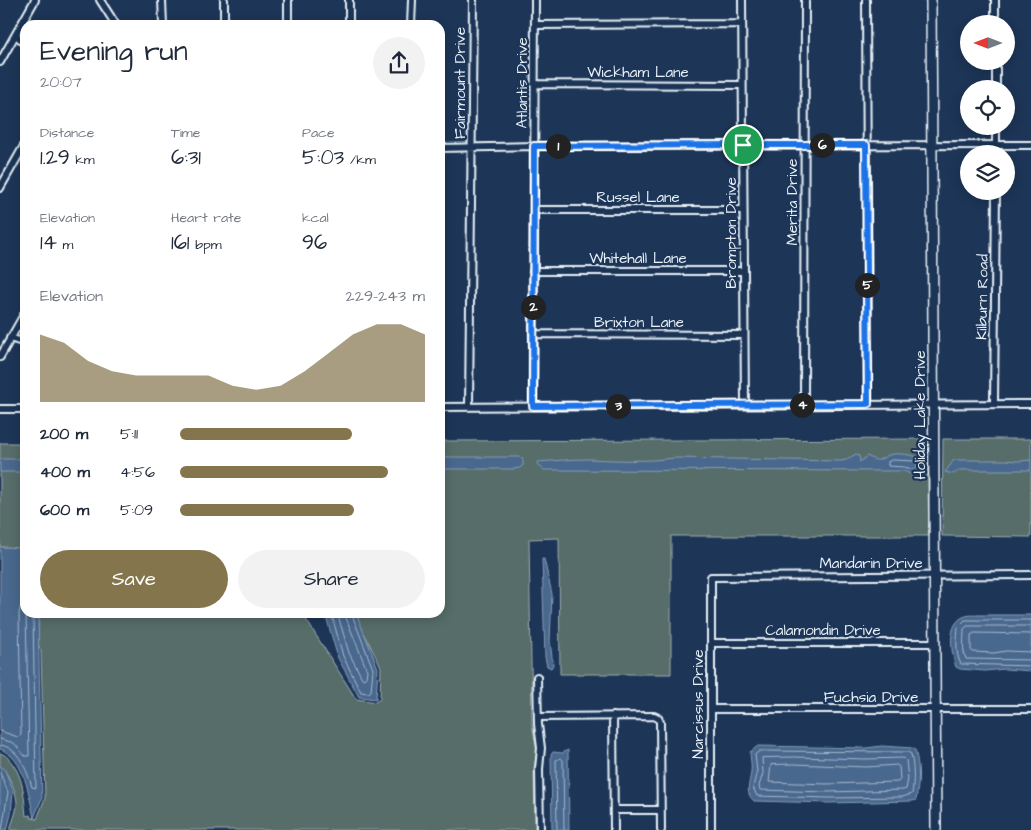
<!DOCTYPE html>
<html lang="en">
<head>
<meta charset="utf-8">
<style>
  body { margin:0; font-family:"Architects Daughter",sans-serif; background:#f2f2f3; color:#1f2937; height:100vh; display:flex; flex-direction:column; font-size:19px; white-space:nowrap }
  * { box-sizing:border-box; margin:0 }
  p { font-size:16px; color:#747a83 }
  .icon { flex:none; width:28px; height:28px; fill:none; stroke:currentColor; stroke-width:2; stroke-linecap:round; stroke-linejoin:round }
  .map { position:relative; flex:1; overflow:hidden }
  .sheet { position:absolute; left:20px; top:20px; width:425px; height:598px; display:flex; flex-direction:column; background:#fff; border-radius:15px; box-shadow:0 2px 12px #0003 }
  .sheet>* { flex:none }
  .needle { width:32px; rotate:270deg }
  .controls { position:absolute; left:960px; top:15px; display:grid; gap:10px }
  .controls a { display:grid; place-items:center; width:55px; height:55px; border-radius:50%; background:#fff; box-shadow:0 2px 12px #0003; font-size:25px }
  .pin { position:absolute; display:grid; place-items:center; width:42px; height:42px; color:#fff; margin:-21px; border:2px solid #fff; border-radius:50%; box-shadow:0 1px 5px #0007 }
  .km { position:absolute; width:25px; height:25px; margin:-12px; border-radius:50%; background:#222; color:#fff; font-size:14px; line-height:25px; text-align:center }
  .round { display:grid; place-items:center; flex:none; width:52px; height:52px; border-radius:26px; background:#f2f2f3 }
  .overview { display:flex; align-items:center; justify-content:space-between; height:85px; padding:0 20px }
  h1 { font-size:28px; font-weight:600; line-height:38px }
  .figures { display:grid; grid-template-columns:repeat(3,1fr); gap:8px; height:85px; padding:5px 20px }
  .figures div { display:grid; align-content:center }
  .figures b { font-size:21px; font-weight:600 }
  .figures small { font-size:14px; font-weight:400 }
  .figures p { font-size:14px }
  .chart { height:140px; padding:10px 20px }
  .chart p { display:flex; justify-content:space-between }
  .chart svg { width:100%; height:90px; margin-top:5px; fill:#84754c; opacity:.7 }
  .action { display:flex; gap:10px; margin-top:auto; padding:10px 20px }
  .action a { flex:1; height:58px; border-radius:30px; background:#84754c; color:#fff; font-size:20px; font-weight:600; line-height:58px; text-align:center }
  .action a+a { background:#f2f2f3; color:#1f2937 }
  ul { padding:0 20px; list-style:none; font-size:16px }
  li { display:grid; grid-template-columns:80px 60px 1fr; align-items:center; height:38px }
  li i { height:12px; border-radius:6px; background:#84754c }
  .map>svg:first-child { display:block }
</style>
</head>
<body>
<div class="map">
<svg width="1031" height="830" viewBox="0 0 1031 830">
  <rect width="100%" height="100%" fill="#1d3557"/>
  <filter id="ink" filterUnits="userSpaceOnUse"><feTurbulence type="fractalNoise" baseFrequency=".02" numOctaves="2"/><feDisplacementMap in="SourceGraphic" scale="10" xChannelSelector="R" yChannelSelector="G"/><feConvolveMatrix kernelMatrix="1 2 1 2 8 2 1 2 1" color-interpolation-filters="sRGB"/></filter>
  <g filter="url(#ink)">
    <path fill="#576d69" stroke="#a0afb0" d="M927,439L929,536H671V674H560L559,538L529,539L532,724L537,752L534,768L535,830H10C12,822 16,814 17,806C18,795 9,773 0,766V753C6,755 8,758 12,763C24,779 24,797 26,816L30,815L31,818L37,819L45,798L41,651L38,646L39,613H302L356,699L376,702L380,699L381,667L354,613L440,612V441Z
      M943,439H1031V537L942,536Z
      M0,443H25V548L0,547Z"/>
    <path fill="#48678d" stroke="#889eb8" d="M856,454L859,456L860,462L867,456C880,463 877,460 889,455C897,452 914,455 922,459V472L910,474L904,471L544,470L537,464V462C554,461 571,459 588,459C616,460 645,462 674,458L841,461L846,460Z
      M440,457H519L523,459V465L520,468L513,469H440Z
      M0,459H25V472H0Z
      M954,460H1005L1019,461L1031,460V470H959L954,474L945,472Z
      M0,547L25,548V612L38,613L42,798L34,818C29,796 25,758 0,749Z
      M542,559H544L552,594L550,641L553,665L551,668L547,666L545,657Z
      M325,613H356L378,668L376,699L359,697L338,658Z
      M971,615H1031V671L1005,669L985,671L960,669L956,667C950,649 946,617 971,615Z
      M758,746L866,748L882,746L912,748L915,750C920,767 919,783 916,800L913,801L828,803L754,801C744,792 750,783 751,772C752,765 750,758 750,752Z
      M568,750L569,830H552L551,755L553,752L562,753Z
      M0,766L5,770L13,791L11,814L7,830H0Z"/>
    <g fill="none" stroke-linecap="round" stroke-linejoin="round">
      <path stroke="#a8bacd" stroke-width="1" d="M893,460L915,461L917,463V467L912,469L904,467L888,466V462Z
        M331,612L343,656L361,692L369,693L371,691L373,669L351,612
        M337,612L349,653L362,678L364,679L366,677L367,670L346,618L345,612
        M1031,620H965L958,627C957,639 955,654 961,664L1031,666
        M1031,626H967L964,629C964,639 962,650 966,659L1031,660
        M1031,634L974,633L971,635V650L973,652L994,653L1006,651L1031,652
        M0,731L18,737L21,735L19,613L21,605L25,599
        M0,739L14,743L25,756H29L26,612
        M0,745C19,747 27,771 32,787L36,788L33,612
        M760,751L908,752L911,754C914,768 914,781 912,794L902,797L828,798L757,796L753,787L757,771L755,755Z
        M794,757L866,759L904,758L906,760L908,779L906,789L903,790L827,792L760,790L759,786L763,773L762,758Z
        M794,764L866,767L897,765L899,767L900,779L898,782L827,784L769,782L771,765Z
        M0,773L8,792L2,830
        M557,830L556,760L561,758L563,760L564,830"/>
      <defs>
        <path id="street" d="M100,0L116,25
          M162,0L163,25
          M742,0L745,405
          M866,0L868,404
          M995,0V24
          M224,25V0
          M288,25V0
          M349,25V0
          M411,25L412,0
          M535,25L742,24
          M16,35L25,43
          M996,61V89
          M0,62L35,0
          M534,84L742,85
          M996,126V154
          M440,148L534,146L1031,145
          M0,188L25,144
          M534,210H743
          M533,271H744
          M533,334L744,335
          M10,338L25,343
          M0,357L25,313
          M994,404L996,191
          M804,405L805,0
          M533,406L535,0
          M440,407L1031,404
          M469,407L473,0
          M0,409H25
          M711,643H934
          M537,677L538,724L541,748L539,769L540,830
          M711,709H1031
          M613,716L614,830
          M538,717L654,716L658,718L660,722L661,830
          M614,810H660
          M711,830V577L1031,575"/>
        <path id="secondary" d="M931,0L936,830"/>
      </defs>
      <use href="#street" stroke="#e8f1f8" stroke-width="10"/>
      <use href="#secondary" stroke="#e8f1f8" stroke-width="12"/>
      <use href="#street" stroke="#1d3557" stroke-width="6"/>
      <use href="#secondary" stroke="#1d3557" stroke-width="9"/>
    </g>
  </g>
  <g fill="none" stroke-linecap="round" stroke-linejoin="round" filter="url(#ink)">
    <defs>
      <path id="route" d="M743,145H866L868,404L533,406L534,146Z"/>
    </defs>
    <use href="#route" stroke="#fff" stroke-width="10"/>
    <use href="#route" stroke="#1a73e8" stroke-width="6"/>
  </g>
  <g text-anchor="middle" stroke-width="4.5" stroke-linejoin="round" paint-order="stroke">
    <g font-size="15" fill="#e8f1f8" stroke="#1d3557">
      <text x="638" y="77">Wickham Lane</text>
      <text transform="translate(460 83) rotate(-90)" y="5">Fairmount Drive</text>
      <text transform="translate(522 83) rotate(-90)" y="5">Atlantis Drive</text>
      <text x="638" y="202">Russel Lane</text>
      <text transform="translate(792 202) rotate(-90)" y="5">Merita Drive</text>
      <text transform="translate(731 233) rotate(-90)" y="5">Brompton Drive</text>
      <text x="638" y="263">Whitehall Lane</text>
      <text transform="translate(982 297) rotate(-89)" y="5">Kilburn Road</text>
      <text x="639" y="327">Brixton Lane</text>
      <text transform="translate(920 415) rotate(-90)" y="5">Holiday Lake Drive</text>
      <text x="871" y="568">Mandarin Drive</text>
      <text x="823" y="635">Calamondin Drive</text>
      <text x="871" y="702">Fuchsia Drive</text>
      <text transform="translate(698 704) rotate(-90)" y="5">Narcissus Drive</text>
    </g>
  </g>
</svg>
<div class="controls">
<a><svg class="needle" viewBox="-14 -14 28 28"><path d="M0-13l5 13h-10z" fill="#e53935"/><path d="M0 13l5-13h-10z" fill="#747a83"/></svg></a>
<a><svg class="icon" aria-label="locate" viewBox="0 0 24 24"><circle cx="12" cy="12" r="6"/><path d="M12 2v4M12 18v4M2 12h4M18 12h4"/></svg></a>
<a><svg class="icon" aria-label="layers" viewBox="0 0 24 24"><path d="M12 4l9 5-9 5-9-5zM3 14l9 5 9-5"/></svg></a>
</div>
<div class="pin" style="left:743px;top:145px;background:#1e9e55"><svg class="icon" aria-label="arrive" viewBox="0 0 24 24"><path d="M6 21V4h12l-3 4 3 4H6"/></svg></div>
<b class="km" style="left:558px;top:146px">1</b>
<b class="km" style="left:533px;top:307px">2</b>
<b class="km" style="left:618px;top:406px">3</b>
<b class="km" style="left:802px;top:405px">4</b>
<b class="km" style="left:867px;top:285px">5</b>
<b class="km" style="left:822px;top:145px">6</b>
<section class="sheet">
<div class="overview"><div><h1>Evening run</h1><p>20:07</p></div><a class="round"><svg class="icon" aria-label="share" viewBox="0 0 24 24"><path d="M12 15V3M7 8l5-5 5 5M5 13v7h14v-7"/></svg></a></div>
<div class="figures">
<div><p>Distance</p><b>1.29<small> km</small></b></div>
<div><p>Time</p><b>6:31</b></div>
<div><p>Pace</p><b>5:03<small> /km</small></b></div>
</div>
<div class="figures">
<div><p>Elevation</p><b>14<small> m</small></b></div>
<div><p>Heart rate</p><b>161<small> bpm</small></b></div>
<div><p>kcal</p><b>96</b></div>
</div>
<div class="chart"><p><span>Elevation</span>229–243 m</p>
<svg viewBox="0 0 160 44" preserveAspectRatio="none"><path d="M0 44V11L10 15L20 24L30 29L40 31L50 31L60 31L70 31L80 36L90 38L100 36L110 29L120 20L130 11L140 6L150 6L160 11V44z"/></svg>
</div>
<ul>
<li><b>200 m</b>5:11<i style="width:70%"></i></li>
<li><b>400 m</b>4:56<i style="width:85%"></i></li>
<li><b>600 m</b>5:09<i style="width:71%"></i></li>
</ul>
<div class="action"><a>Save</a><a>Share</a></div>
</section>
</div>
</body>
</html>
